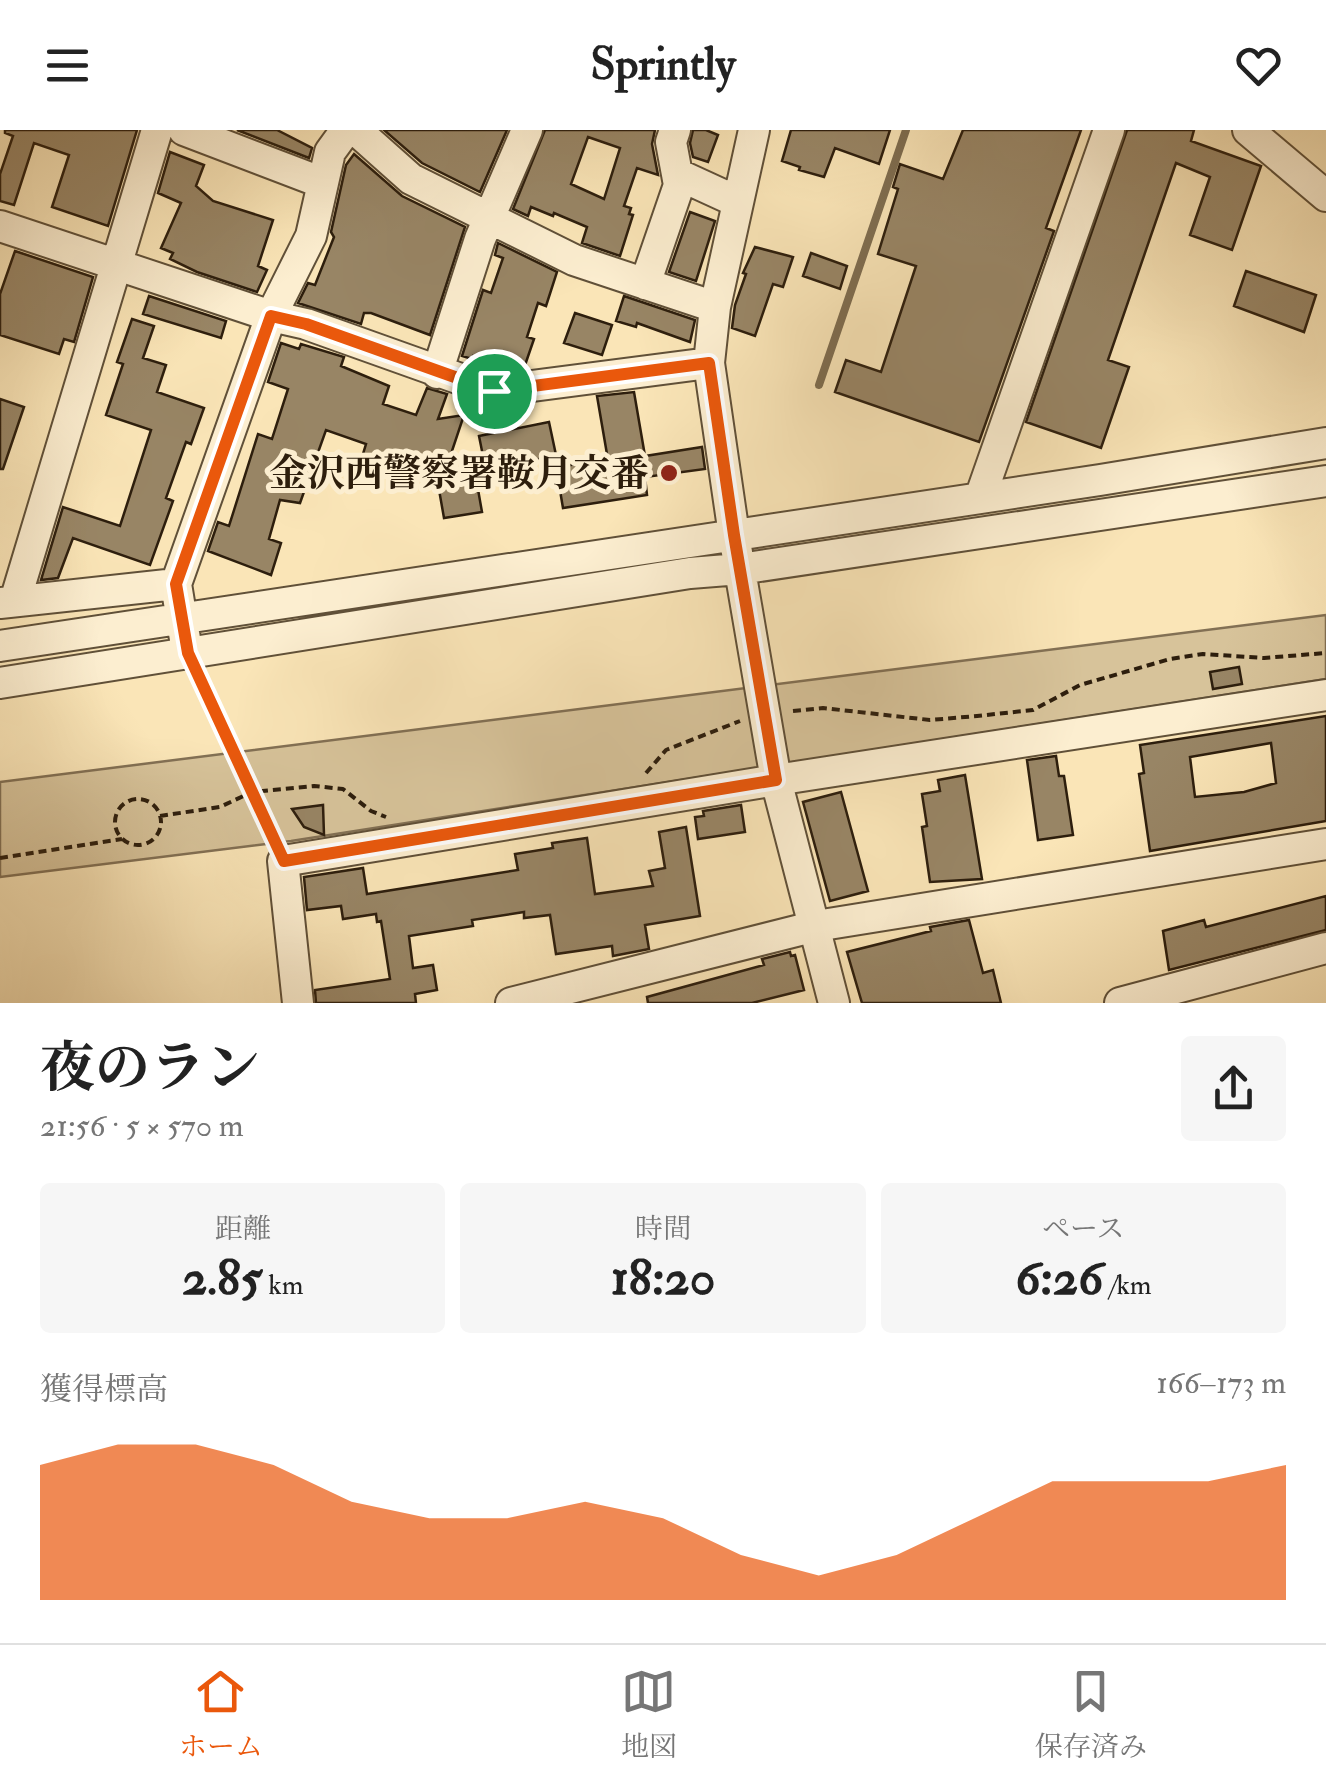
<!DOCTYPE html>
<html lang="ja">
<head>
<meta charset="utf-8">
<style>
  body { margin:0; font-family:"IM FELL Double Pica","Noto Serif JP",serif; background:#f6f6f6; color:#222; height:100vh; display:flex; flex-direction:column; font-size:38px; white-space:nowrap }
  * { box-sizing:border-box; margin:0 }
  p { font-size:32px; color:#767676 }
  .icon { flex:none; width:55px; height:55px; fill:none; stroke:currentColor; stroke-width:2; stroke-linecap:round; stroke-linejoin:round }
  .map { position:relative; height:873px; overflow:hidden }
  .panel { display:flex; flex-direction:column; background:#fff; flex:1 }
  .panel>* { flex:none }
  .pin { position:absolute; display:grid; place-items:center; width:85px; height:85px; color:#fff; margin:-42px; border:5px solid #fff; border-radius:50%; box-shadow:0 2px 10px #0007 }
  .round { display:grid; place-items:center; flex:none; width:105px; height:105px; border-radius:10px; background:#f6f6f6 }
  .headline { display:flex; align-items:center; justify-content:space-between; height:170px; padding:0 40px }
  h1 { font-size:55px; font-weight:700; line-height:75px }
  .figures { display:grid; grid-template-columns:repeat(3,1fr); gap:15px; height:170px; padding:10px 40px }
  .figures div { display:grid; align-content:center; border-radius:10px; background:#f6f6f6; text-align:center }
  .figures b { font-size:50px; font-weight:700 }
  .figures small { font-size:28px; font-weight:400 }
  .figures p { font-size:28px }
  .chart { height:280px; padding:20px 40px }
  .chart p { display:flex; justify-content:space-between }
  .chart svg { width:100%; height:180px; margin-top:10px; fill:#ea580c; opacity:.7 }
  header { display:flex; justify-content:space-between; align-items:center; height:130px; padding:0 40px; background:#fff; font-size:45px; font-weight:700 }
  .tabs { display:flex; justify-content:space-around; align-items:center; height:140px; border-top:2px solid #e0e0e0; background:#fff; font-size:28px; color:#767676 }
  .tabs a { display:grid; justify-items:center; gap:5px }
  .tabs .current { color:#ea580c }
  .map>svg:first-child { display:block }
</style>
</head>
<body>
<header><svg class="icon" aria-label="menu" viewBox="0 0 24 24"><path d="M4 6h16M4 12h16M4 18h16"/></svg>Sprintly<svg class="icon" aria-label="heart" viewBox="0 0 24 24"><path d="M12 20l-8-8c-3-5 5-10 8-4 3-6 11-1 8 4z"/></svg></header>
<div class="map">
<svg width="1326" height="873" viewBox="0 0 1326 873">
  <rect width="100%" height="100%" fill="#fae5b7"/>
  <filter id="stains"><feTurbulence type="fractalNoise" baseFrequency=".002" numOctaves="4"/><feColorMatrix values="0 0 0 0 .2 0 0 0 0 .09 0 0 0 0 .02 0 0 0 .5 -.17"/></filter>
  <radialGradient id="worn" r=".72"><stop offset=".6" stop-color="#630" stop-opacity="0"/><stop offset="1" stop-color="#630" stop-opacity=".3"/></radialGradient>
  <path fill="#d7c39a" stroke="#827054" stroke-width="2.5" d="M1326,485V549L291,711L0,747V652Z"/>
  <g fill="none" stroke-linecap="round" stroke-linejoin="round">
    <path stroke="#7e6d50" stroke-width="8" d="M819,255L906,0"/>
  </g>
  <path fill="#988565" stroke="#2d1e0d" stroke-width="2.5" fill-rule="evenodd" d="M5,0H137L108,96L52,77L69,25L34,13L14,75L0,71V44L13,6L5,3Z
    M237,0H277L312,18L309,28Z
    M384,0H507L480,62L422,33Z
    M545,0H655L652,14L658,45L637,38L624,76L631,78L629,84L633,85L620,126L582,113L587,97L554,83L553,86L531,77L528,86L513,79ZM588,7L620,18L604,69L571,54Z
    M693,0H706L718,5L708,32L693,27L690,13Z
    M791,0H890L879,34L835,18L824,47L799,40L800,37L782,31Z
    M963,0H1081L1046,98L1054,101L979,312L835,262L846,230L881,242L916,136L878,124L898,59L893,57L900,34L943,49Z
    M1127,0H1194L1191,11L1261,36L1232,120L1190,105L1210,47L1176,33L1108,230L1129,237L1101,318L1026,292Z
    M170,22L204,35L196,56L213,71L273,90L258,136L267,140L257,162L197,142L170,129L173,123L161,118L181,73L158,63Z
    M354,24L402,66L465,97L430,205L371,183H364L361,194L298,173L308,153L315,155L334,107L331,102L346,35Z
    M690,82L715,91L696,151L669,142Z
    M498,113L557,142L546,176L538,173L527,207L534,209L524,238L516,239L473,226L472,229L462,226L483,160L491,163L503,128L495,125Z
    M755,117L793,127L783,157L773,154L755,206L732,198L735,175L746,144L743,143Z
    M15,121L93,147L74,212L64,209L59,224L0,205V164Z
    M811,123L847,136L840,159L803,146Z
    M1246,141L1316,165L1304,202L1234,176Z
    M149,166L226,191L221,208L143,184Z
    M624,166L695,190L690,212L637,193L636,197L616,191Z
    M575,183L612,195L602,225L564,213Z
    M132,189L154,196L143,228L166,235L157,262L204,278L191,314L186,312L166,368L173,371L150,435L73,408L58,448L41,450L63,377L120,396L151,300L106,285L123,234L117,232Z
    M281,213L299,219L301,214L344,227L341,236L389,256L383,274L416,285L427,258L447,264L438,289L464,285L445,342L392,324L389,332L363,324L366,314L326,300L300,373L280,370L269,409L281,413L271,445L208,421L218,392L229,396L258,304L272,309L288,259L268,252Z
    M634,262L645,326L702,317L705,339L645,347L647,365L563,378L556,337L608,330L597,266Z
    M0,269L24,277L3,339H0Z
    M549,292L556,325L486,341L479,306Z
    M476,348L482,382L444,388L438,354Z
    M1239,537L1242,554L1213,559L1210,542Z
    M1326,586V691L1150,721L1139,644L1144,643L1140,615ZM1271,613L1276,653L1244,662L1195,667L1190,627Z
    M1056,626L1059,646H1064L1073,705L1038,710L1027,630Z
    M965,645L982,749L930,752L922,697L927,696L922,664L940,661L938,650Z
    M841,662L868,761L830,771L803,672Z
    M323,675L324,705L304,697L292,679Z
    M741,675L745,702L698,709L695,687L704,686L703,681Z
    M686,697L700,786L645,795L649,819L613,826L612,816L556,824L550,785L524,788V782L472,790L473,796L409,806L413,838L433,835L437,860L415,864L416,873H316L315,860L390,849L381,791L377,792L376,784L343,789L341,776L307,780L304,747L363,738L367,764L518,740L515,724L553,718L552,713L587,708L595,764L653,756L649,741L665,738L659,702Z
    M1326,766V800L1169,840L1163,801L1204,790L1206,797Z
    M969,790L983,843L993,840L1001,873H862L847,822L931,801L930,797Z
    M790,822L791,826L795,825L804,860L752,873H648L647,867L764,835L762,829Z"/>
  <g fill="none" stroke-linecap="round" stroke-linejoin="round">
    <defs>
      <path id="minor" d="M184,0L323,53
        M356,0L411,49L574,130L715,177
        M754,0L715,177L709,233L734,405L776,650L834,873
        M1248,0L1326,66
        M677,44L738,72
        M0,96L271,186L311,106L330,22L346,0
        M645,154L679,55L671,12L675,0
        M437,243L480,109L527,0
        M980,368L1109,0
        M15,471L157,0
        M0,473L176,454
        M185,509L176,454L271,186L306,194L494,261L709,233
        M0,516L1100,350L1326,313
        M0,553L690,443L740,439L1326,351
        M298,873L283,731L776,650L1326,565
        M511,873L816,796L1326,714
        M1120,873L1326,818"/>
    </defs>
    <use href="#minor" stroke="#605038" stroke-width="34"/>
    <path stroke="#2d1e0d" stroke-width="4" stroke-dasharray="8 5" stroke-linecap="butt" d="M198,546L274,710
      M793,581L823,578L930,590L977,586L1033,580L1080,555L1170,529L1203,524L1264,528L1326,523
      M646,643L666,620L740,591
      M115 692a23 23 0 1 1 46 0a23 23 0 1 1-46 0Z
      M160,686L220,677L252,662L314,656L343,659L371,681L386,687
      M0,728L122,709"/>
    <use href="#minor" stroke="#fceed0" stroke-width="30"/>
  </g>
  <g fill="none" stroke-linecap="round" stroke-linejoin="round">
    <defs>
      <path id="route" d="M271,186L306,194L494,261L709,233L734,405L776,650L284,731L188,523L176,454Z"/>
    </defs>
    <use href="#route" stroke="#fff" stroke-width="20"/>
    <use href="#route" stroke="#ea580c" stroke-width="12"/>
  </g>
  <circle fill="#8f2418" stroke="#fceed0" stroke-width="4" cx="669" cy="343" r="10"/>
  <g text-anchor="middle" stroke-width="10" stroke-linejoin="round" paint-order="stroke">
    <g font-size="38" font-weight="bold" fill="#2d1e0d" stroke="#fceed0" text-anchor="end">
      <text x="649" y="356">金沢西警察署鞍月交番</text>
    </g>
  </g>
  <rect width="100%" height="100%" filter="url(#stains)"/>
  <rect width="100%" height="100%" fill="url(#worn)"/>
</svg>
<div class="pin" style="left:494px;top:261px;background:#1e9e55"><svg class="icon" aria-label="arrive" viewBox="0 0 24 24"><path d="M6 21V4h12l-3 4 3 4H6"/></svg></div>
</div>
<section class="panel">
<div class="headline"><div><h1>夜のラン</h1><p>21:56 · 5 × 570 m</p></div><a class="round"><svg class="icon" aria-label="share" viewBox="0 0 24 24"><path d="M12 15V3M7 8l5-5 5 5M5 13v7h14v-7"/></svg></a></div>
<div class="figures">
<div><p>距離</p><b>2.85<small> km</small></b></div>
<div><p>時間</p><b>18:20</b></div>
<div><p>ペース</p><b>6:26<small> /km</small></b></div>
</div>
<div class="chart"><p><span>獲得標高</span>166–173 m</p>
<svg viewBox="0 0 160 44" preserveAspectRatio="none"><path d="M0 44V11L10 6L20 6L30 11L40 20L50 24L60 24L70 20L80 24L90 33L100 38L110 33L120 24L130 15L140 15L150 15L160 11V44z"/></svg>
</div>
</section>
<nav class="tabs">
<a class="current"><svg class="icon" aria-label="home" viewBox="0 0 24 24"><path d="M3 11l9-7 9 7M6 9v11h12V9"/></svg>ホーム</a>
<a><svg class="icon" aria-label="map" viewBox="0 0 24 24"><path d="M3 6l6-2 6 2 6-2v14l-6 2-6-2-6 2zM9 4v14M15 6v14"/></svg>地図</a>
<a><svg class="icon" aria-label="saved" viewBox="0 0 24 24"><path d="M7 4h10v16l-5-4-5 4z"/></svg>保存済み</a>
</nav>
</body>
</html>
